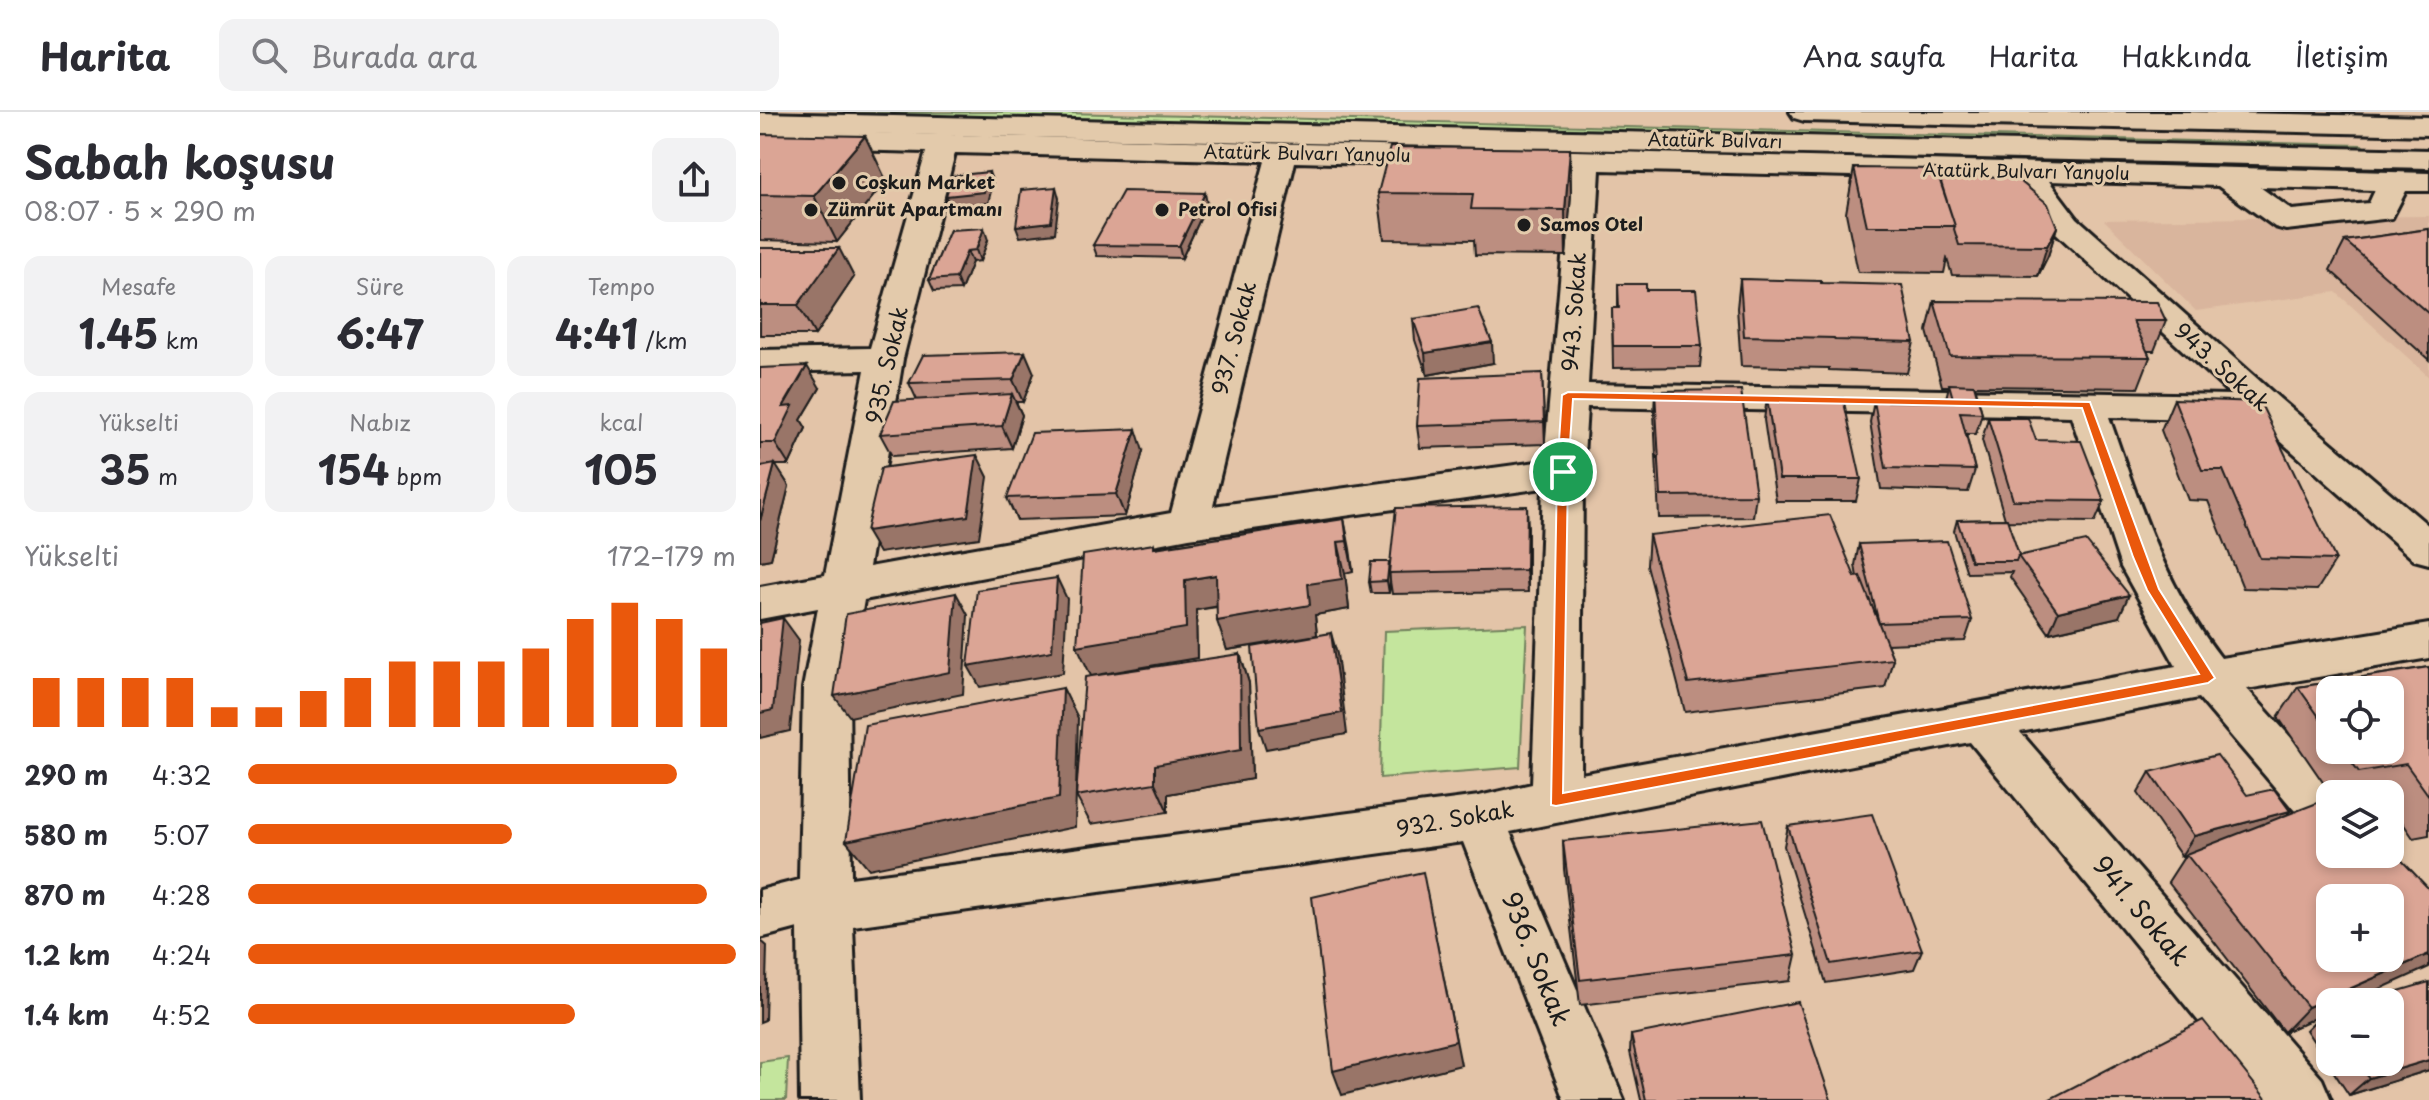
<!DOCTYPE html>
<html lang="tr">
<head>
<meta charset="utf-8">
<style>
  body { margin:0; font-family:"Playpen Sans",sans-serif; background:#f2f2f3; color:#2b2b33; height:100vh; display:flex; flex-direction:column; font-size:30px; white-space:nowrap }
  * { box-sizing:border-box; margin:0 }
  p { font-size:26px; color:#7c7c81 }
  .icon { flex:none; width:44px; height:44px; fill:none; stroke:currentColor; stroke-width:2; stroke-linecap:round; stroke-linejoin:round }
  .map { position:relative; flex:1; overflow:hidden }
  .panel { display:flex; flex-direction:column; background:#fff; width:760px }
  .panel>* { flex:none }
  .tools { position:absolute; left:1556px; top:564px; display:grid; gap:16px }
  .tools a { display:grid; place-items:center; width:88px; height:88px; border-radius:16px; background:#fff; box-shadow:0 4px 12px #0003; font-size:40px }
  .pin { position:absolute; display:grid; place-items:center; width:68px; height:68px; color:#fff; margin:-34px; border:4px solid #fff; border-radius:50%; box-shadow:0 2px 8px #0007 }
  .round { display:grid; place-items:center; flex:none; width:84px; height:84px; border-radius:16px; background:#f2f2f3 }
  .summary { display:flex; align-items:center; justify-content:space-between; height:136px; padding:0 24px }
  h1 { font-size:44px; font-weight:700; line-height:60px }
  .metrics { display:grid; grid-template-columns:repeat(3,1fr); gap:12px; height:136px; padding:8px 24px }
  .metrics div { display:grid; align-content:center; border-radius:16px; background:#f2f2f3; text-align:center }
  .metrics b { font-size:40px; font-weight:700 }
  .metrics small { font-size:22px; font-weight:400 }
  .metrics p { font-size:22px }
  .chart { height:224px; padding:16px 24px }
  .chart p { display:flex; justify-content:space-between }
  .chart svg { width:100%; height:144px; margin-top:8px; stroke:#ea580c; stroke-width:6 }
  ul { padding:0 24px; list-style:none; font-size:26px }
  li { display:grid; grid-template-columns:128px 96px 1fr; align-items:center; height:60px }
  li i { height:20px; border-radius:10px; background:#ea580c }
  header { display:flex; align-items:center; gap:48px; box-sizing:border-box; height:112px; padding:0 40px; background:#fff; border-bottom:2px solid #e1e1e2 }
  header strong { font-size:38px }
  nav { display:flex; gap:44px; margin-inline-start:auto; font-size:28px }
  .search { width:560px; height:72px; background:#f2f2f3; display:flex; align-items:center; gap:20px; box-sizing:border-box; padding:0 28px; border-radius:16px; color:#7c7c81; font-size:30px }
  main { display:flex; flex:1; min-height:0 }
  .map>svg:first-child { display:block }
</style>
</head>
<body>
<header>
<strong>Harita</strong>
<div class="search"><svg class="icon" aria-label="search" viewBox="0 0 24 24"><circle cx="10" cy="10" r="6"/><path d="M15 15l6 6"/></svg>Burada ara</div>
<nav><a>Ana sayfa</a><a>Harita</a><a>Hakkında</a><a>İletişim</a></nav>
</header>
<main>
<section class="panel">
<div class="summary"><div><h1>Sabah koşusu</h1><p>08:07 · 5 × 290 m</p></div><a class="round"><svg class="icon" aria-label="share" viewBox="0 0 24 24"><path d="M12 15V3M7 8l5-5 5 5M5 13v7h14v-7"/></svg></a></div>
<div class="metrics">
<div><p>Mesafe</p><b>1.45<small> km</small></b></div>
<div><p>Süre</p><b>6:47</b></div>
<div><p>Tempo</p><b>4:41<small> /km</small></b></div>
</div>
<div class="metrics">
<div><p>Yükselti</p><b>35<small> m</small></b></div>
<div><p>Nabız</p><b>154<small> bpm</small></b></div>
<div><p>kcal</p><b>105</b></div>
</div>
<div class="chart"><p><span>Yükselti</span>172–179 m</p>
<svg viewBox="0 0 160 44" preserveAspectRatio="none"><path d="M5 44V29M15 44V29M25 44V29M35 44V29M45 44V38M55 44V38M65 44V33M75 44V29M85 44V24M95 44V24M105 44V24M115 44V20M125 44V11M135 44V6M145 44V11M155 44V20"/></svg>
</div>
<ul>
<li><b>290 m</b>4:32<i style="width:88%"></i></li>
<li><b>580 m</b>5:07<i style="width:54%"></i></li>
<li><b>870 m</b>4:28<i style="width:94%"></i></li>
<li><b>1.2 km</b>4:24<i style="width:100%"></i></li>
<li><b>1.4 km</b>4:52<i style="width:67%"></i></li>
</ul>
</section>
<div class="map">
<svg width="1669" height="988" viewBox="0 0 1669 988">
  <rect width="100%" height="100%" fill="#e3c4a8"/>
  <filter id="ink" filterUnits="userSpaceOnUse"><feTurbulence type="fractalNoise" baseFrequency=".0125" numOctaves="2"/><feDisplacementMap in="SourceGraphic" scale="16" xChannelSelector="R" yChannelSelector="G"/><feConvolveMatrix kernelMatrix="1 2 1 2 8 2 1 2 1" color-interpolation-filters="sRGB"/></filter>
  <g filter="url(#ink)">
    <path fill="#d9b59d" d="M1669,104V265L1576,180L1436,199L1344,108Z"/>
    <path fill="#c4e59d" stroke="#70805c" stroke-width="2" d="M263,0L1602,33L1609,42L0,1Z
      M767,513L760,655L620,666L624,519Z
      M28,946L26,988H0V950Z"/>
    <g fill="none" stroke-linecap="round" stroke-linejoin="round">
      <defs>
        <path id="minor" d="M0,18L1669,61V79H1646L1632,106L1526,118L1515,115L1458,74L1289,69L1317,106L1520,287L1669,414V452L1654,448L1497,308L1349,305C1381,395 1402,469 1461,546L1669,512V546L1487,577L1582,682H1570V726L1552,719L1439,586L1260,620L1562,967L1571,988H1503L1210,630L750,720L864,988H804L703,730L93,814L100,988H40L38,816L0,826V778L39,768L43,576L58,496L0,507V475L65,463L105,258L0,260V238L110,236L166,40L0,36ZM195,41L505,49L411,401L109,455L143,247ZM535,50L810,57L784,349L453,394ZM840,58L1257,68L1295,120L1471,283L828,272ZM1500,75L1615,78L1609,91L1532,98ZM827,295L1311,304L1361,455L1416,554L821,662L823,360ZM783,376L772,672L719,684L91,766L89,576L104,488L429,426Z"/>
        <path id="highway" d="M1030,0H1428L1669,5V23L1044,9L1034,6Z
          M0,1L1669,38V56L0,19Z"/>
      </defs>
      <use href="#minor" stroke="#1c1c1c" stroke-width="6"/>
      <use href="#highway" stroke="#1c1c1c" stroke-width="6"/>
      <use href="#minor" fill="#e3caab" fill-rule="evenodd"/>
      <use href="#highway" fill="#e3caab" fill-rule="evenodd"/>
    </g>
    <path fill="#bc8e80" stroke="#1c1c1c" stroke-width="2" fill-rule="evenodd" d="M0,22L126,68L77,130L0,128Z
      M810,37L811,82L806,144L715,143L714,128L624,127L618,81Z
      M1094,56L1179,64L1297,115L1288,144L1278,164L1192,163L1187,147L1184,161L1098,160L1086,101Z
      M447,92L422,146L337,144L333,133Z
      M1669,117V248L1570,158L1585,129Z
      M190,118L228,128L220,149L212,150L201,178L174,179L169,168Z
      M0,136L94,165L55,223H0Z
      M980,167L1061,171L1154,230L1147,261L1069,258V256L981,254L977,196Z
      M858,172L886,178L942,234L940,255L853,256L852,196H858Z
      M1174,189L1406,209L1394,239H1387L1390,245L1378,276L1215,274L1222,301L1216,322H1206L1215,358L1208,380L1121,377L1110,310L1114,289L1185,290L1189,274H1182L1167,219Z
      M653,207L733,251L667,263L655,228Z
      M0,256L60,276L41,308L46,316L29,353H15L29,374L11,447L0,449V355L9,353L0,354Z
      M274,261L263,290H256L262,303L252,336L132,344L120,322L157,288L149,271Z
      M782,261L785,332L660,336L657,314Z
      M895,279L996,383L993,405L899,406L894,301Z
      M1007,286L1101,367L1096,389H1016L1004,308Z
      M1414,287L1576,448L1557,478L1483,476L1448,389L1428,388L1401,318Z
      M1228,306L1344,389L1335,410L1247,409L1259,443L1359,505L1289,521L1250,465L1252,460L1207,461L1194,419L1197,408L1245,407L1222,328Z
      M383,339L365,404L257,408L247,386Z
      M584,407L593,459L585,461L589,497L555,503L557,523L467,538L457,495L436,498L437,546L331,564L394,432L395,436Z
      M768,415V480L632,482L630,469L629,481H611L609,470L629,450Z
      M889,423L1095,465H1097L1095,453L1099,432L1212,508L1205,529L1127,532L1133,547L1125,576L925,600L887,453Z
      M480,542L489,571L492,667L408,682V700L331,712L316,684Z
      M1669,555V723L1653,726L1630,692V682H1623L1622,681L1571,682L1518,605L1538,575ZM1570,578L1630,638H1570Z
      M1390,660L1487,683L1530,699L1526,703L1570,890V950H1630L1669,958L1589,983L1546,918L1561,903L1524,920L1408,770L1426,742L1421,744L1378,681Z
      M1028,714L1162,838L1154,857L1066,871L1024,734Z
      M803,729L1036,843L1030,869L820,893L804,757Z
      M871,923L1071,988H881L870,940Z"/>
    <path fill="#997468" stroke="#1c1c1c" stroke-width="2" d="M105,24L126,68L77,130L54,84Z
      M810,37L811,82L806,144L805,98Z
      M229,60L233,71L228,91L191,95L186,84Z
      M296,75L299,86L295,121L260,125L256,114Z
      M445,81L447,92L422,146L419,134Z
      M1297,115L1288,144L1278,164L1287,134Z
      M224,116L228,128L220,149L216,138Z
      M79,136L94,165L55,223L38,193Z
      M207,139L212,150L201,178L196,166Z
      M732,230L733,251L667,263L665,241Z
      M265,240L274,261L263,290L253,268Z
      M47,254L60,276L41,308L46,316L29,353L15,331L23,295Z
      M252,282L262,303L252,336L242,314Z
      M376,317L383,339L365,404L356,382Z
      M217,343L228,365L219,426L119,441L106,419Z
      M15,352L29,374L11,447L0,449V409Z
      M767,394L768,415V480L766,458Z
      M584,407L590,437L593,459L587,429Z
      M578,430L585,461L589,497L555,503L557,523L467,538L457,509L548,472Z
      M629,450L630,469L629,481L627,469Z
      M456,463L465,493L436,498L437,546L331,564L317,534L425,468Z
      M297,466L307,487L303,561L220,575L208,554Z
      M196,481L208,503L203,582L90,605L74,584Z
      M1369,483L1359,505L1289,521L1298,500Z
      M23,506L39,528L30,619L0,626V601Z
      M571,521L577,542L587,622L506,637L499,616Z
      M480,542L489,571L492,667L408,682V700L395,671V653Z
      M303,576L318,606L315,715L109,757L86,729Z
      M1530,699L1515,719L1421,744L1434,724Z
      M668,787L701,953L582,983L573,959Z
      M0,828L7,834L5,908L0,910Z
      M1669,842V855L1591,890H1570V899L1564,901L1561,903L1524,920L1548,895Z
      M1669,948V958L1589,983L1609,966Z"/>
    <path fill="#dba595" stroke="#1c1c1c" stroke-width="2" fill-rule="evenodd" d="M0,22L105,24L54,84L0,83Z
      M630,35L810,37L805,98L711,97L713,82L618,81Z
      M1094,56L1176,57L1195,114H1107Z
      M229,60L224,80L186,84L192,64Z
      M1179,64L1255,65L1288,92L1297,115L1287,134L1199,133L1194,117L1195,114Z
      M296,75L291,110L256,114L261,78Z
      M363,79L445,81L419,134L333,133Z
      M224,116L216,138L207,139L196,166L169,168L190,118Z
      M1669,117V202L1585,129Z
      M0,136H79L38,193H0Z
      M980,167L1061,169V171L1142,173L1154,230L1075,228L1074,226L984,224Z
      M858,172H886V178H936L942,234H853L852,196H859Z
      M1174,189L1397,190L1406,209H1373L1390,245L1190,244Z
      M718,196L732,230L665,241L653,207Z
      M265,240L253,268L149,271L163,243Z
      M47,254L23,295L33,294L15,331H0V256Z
      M782,261L784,310L657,314L660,266Z
      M1189,272L1214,273L1222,301L1200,300L1215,358L1126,356L1114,289L1194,290Z
      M981,278L996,383L901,384L895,279Z
      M252,282L242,314L120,322L134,289Z
      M1007,286H1083L1101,367H1019Z
      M1414,287L1500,290L1576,448L1500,446L1463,358H1442Z
      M1228,306H1268L1276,328L1321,329L1344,389L1253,388Z
      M376,317L356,382L247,386L272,321Z
      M217,343L208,404L106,419L121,356Z
      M15,352L0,409V355Z
      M767,394L766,458L629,461L636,396Z
      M1070,403L1095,465L1100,464L1133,547L928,571L889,423Z
      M584,407L587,429L578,430L582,467L548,472L550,493L457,509L456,463L425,468L426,516L317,534L323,443L394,432V436Z
      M1247,407L1259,443L1258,444L1256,449H1211L1197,408Z
      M1187,429L1212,508L1119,511L1099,432Z
      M1326,429L1369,483L1298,500L1258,444Z
      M611,450H629L627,469L609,470Z
      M297,466L292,539L208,554L217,478Z
      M196,481L190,560L74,584L86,502Z
      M23,506L13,598L0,601V511Z
      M571,521L582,601L499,616L492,535Z
      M480,542L481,638L395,653V671L316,684L325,565Z
      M1669,555V684L1646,652L1599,660L1583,638H1630V578H1570V620L1538,575Z
      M303,576L299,686L86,729L105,613Z
      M1457,643L1487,683L1514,677L1530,699L1434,724L1390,660Z
      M1570,686V742H1630V736L1669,777V842L1548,895L1426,742ZM1570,786H1630V846H1570Z
      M1112,702L1162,838L1071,852L1028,714Z
      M1002,708L1036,843L820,868L803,729Z
      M663,760L696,929L573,959L552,785Z
      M1669,870V948L1609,966L1598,950H1630V890H1601Z
      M1038,890L1071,988H886L871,923Z
      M1570,899V910L1564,901Z
      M1443,908L1507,988H1291L1290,987Z"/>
  </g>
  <path fill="#ea580c" stroke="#fff" stroke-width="2" fill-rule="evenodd" d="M808,280L1330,290L1399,477L1455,566L1448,571L796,694L791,693L797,360L802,283ZM813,287L1322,296L1373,445L1387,478L1439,562L803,681L808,360Z"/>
  <g fill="#1c1c1c" stroke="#e3caab" stroke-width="3">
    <circle cx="79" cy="71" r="8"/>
    <circle cx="51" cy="98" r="8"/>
    <circle cx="402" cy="98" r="8"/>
    <circle cx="764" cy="113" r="8"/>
  </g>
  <g text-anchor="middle" stroke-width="6" stroke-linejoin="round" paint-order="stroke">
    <g font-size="18" fill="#1c1c1c" stroke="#e3caab">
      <text transform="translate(955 29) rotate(1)" y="6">Atatürk Bulvarı</text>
      <text transform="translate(547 42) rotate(1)" y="6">Atatürk Bulvarı Yanyolu</text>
      <text transform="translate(1266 60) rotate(1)" y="6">Atatürk Bulvarı Yanyolu</text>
    </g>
    <g font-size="18" font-weight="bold" fill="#1c1c1c" stroke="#e3caab" text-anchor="start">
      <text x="95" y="77">Coşkun Market</text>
      <text x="67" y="104">Zümrüt Apartmanı</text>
      <text x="418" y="104">Petrol Ofisi</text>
      <text x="780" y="119">Samos Otel</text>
    </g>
    <g font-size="22" fill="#1c1c1c" stroke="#e3caab">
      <text transform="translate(814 200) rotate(-86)" y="8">943. Sokak</text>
      <text transform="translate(474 226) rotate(-75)" y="8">937. Sokak</text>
      <text transform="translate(127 253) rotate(-77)" y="8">935. Sokak</text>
      <text transform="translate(1462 255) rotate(42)" y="8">943. Sokak</text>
      <text transform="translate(695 707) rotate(-10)" y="8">932. Sokak</text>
    </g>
    <g font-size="26" fill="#1c1c1c" stroke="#e3caab">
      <text transform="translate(1381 799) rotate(50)" y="9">941. Sokak</text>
      <text transform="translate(776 847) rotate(68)" y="9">936. Sokak</text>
    </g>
  </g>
</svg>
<div class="tools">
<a><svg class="icon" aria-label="locate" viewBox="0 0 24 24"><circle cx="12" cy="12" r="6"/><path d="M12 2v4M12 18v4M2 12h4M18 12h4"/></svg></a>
<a><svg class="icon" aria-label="layers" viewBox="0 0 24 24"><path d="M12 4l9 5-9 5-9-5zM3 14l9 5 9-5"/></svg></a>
<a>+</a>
<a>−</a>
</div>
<div class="pin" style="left:803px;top:360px;background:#1e9e55"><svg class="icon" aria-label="arrive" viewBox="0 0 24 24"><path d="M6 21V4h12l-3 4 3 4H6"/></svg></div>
</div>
</main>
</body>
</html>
